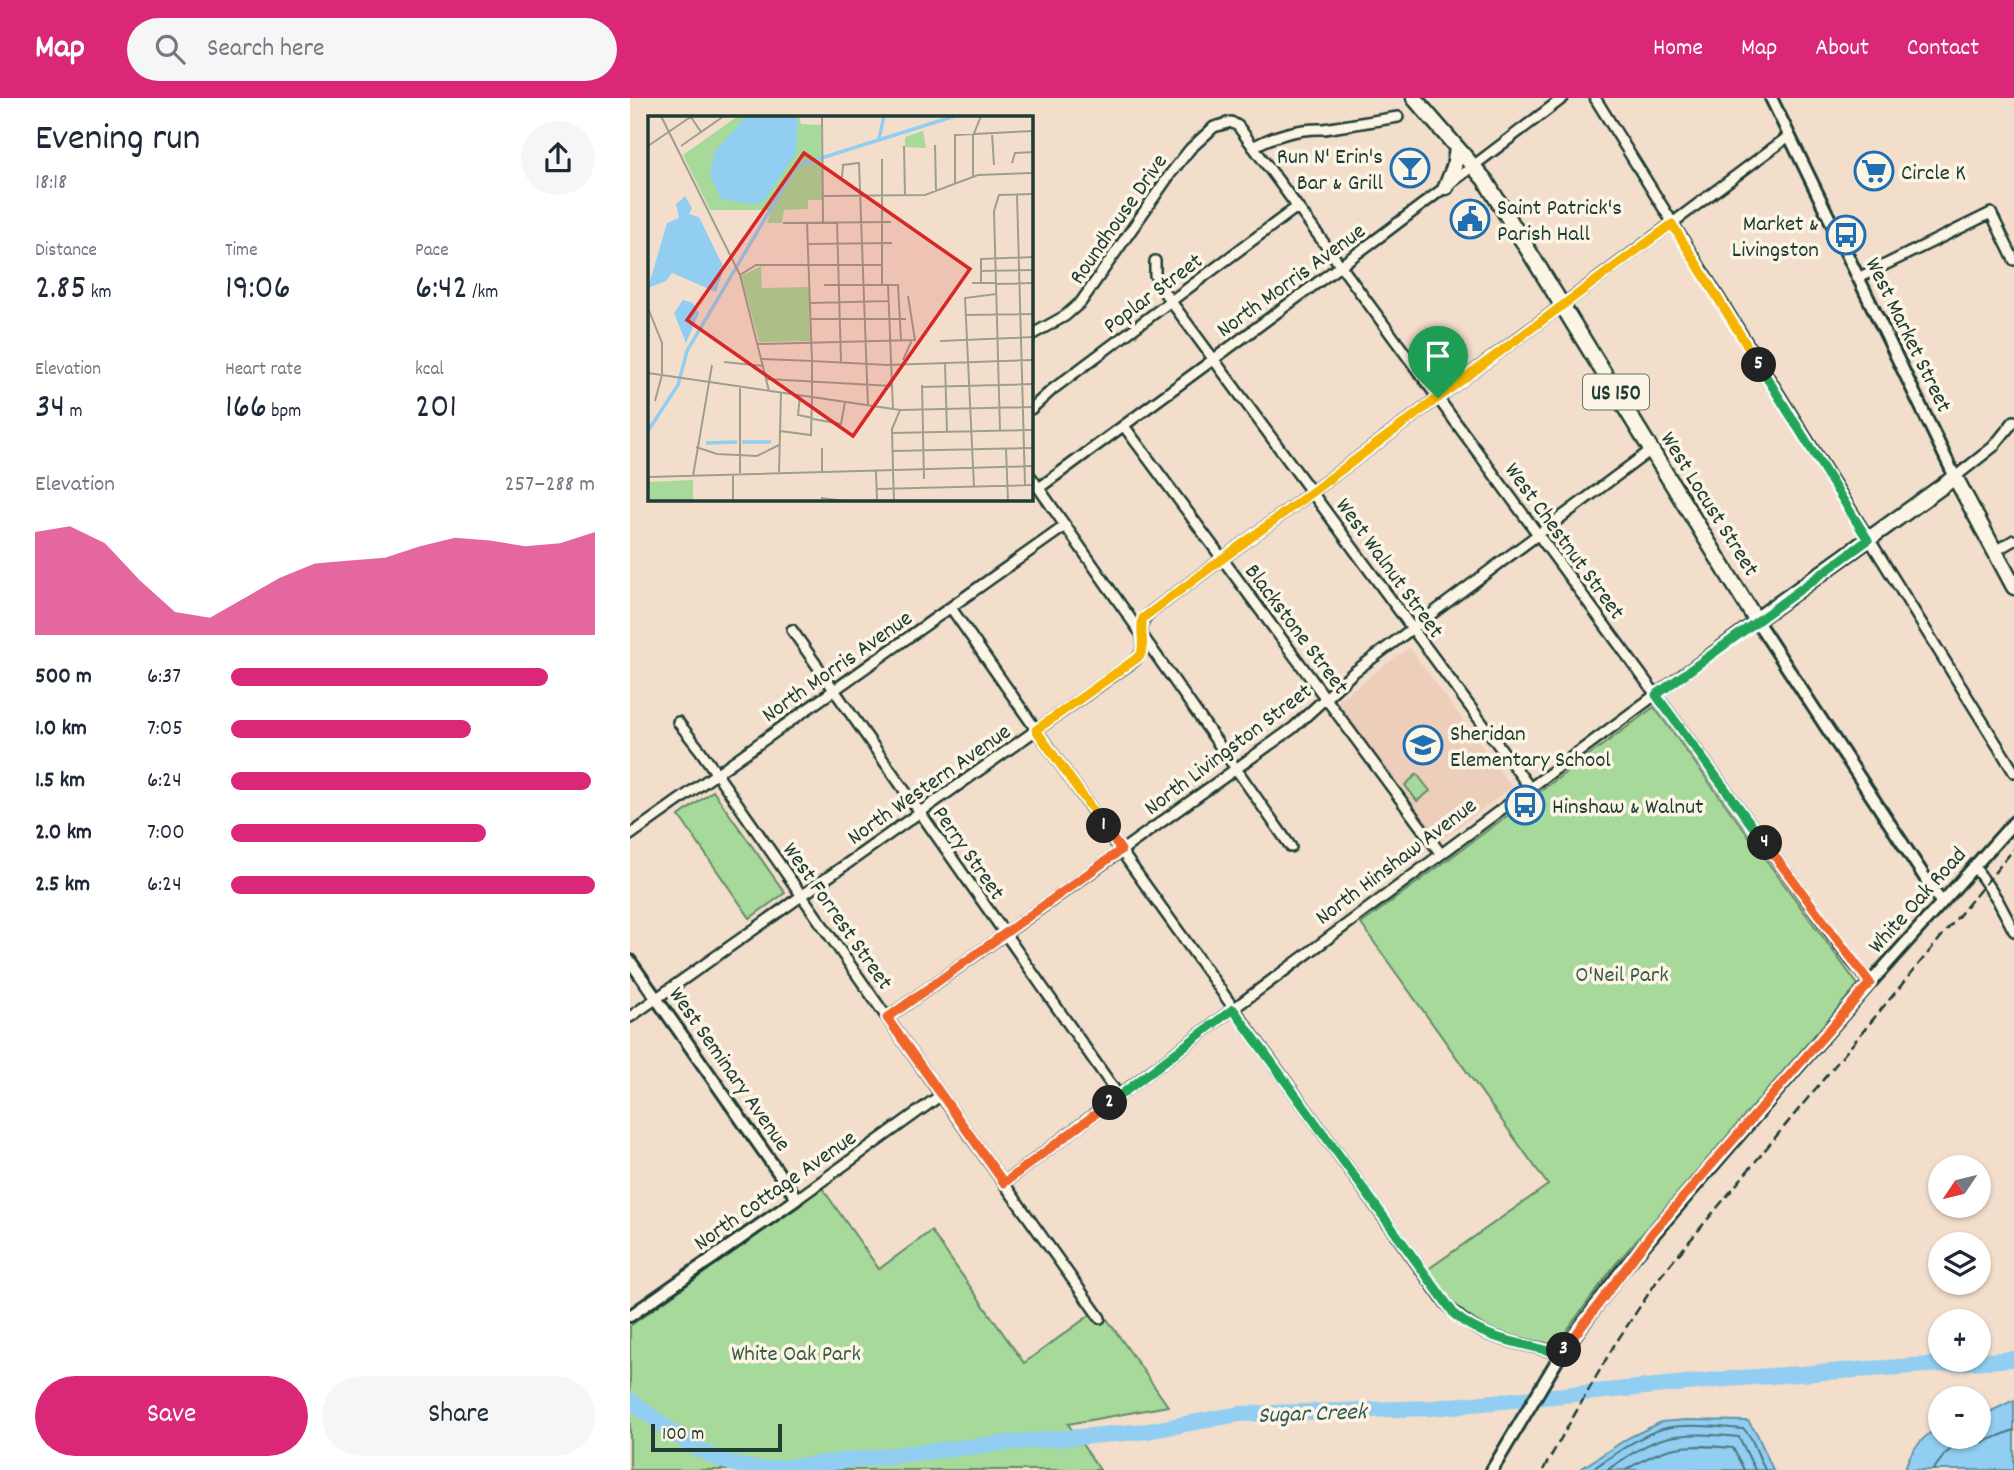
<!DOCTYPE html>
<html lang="en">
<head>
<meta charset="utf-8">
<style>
  body { margin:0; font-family:Dekko,sans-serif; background:#f6f6f7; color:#1f2937; height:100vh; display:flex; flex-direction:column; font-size:26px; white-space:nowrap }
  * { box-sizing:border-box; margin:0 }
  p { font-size:23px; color:#747a83 }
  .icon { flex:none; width:38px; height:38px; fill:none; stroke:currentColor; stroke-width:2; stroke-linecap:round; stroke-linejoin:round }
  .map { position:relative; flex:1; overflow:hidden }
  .sheet { display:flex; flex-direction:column; background:#fff; width:630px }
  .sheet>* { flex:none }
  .needle { width:46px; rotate:235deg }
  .buttons { position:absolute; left:1298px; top:1057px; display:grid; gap:14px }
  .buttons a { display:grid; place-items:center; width:63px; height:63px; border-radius:50%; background:#fff; box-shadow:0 2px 5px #0004; font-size:35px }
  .scale { position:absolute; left:21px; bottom:18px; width:131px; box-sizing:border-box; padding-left:7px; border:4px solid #1f3d34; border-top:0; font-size:19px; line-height:24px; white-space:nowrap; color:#1f3d34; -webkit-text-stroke:5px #fcf5e5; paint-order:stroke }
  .pin { position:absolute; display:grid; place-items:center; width:60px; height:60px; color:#fff; margin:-72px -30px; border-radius:50% 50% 50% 0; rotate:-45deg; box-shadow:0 0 7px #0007 }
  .pin .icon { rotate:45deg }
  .km { position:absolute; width:35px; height:35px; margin:-18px; border-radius:50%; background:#222; color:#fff; font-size:19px; line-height:35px; text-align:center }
  .round { display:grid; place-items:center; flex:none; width:74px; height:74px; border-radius:37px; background:#f6f6f7 }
  .summary { display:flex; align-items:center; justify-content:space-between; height:119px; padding:0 35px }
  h1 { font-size:38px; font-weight:600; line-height:52px }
  .metrics { display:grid; grid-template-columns:repeat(3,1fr); gap:10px; height:119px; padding:7px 35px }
  .metrics div { display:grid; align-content:center }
  .metrics b { font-size:35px; font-weight:600 }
  .metrics small { font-size:19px; font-weight:400 }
  .metrics p { font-size:19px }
  .chart { height:196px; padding:14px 35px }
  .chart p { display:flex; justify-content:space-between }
  .chart svg { width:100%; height:126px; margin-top:7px; fill:#db2777; opacity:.7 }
  .cta { display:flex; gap:14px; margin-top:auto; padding:14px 35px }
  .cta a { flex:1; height:80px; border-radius:42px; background:#db2777; color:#fff; font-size:28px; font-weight:600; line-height:80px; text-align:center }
  .cta a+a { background:#f6f6f7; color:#1f2937 }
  ul { padding:0 35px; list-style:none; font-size:23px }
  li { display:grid; grid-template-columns:112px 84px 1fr; align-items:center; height:52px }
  li i { height:18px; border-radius:9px; background:#db2777 }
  header { display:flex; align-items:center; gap:42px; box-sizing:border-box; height:98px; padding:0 35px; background:#db2777; color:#fff }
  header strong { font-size:33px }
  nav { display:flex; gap:38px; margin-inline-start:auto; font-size:24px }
  .search { width:490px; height:63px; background:#f6f6f7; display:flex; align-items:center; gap:18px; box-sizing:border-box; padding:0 24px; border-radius:38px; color:#747a83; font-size:26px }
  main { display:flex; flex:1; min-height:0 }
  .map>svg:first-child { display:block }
</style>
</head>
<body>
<header>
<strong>Map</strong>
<div class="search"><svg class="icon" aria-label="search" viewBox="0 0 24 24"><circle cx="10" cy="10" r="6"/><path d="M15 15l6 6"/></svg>Search here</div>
<nav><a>Home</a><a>Map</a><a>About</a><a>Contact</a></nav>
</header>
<main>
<section class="sheet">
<div class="summary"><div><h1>Evening run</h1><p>18:18</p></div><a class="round"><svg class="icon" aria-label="share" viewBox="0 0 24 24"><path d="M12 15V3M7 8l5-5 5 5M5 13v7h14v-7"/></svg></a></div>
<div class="metrics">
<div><p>Distance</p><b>2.85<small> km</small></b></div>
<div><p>Time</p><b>19:06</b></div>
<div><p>Pace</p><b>6:42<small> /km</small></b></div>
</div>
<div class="metrics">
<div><p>Elevation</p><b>34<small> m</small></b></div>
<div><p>Heart rate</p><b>166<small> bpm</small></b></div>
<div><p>kcal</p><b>201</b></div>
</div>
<div class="chart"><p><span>Elevation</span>257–288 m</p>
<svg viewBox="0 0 160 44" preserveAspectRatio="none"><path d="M0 44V8L10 6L20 12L30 25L40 36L50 38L60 31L70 24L80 19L90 18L100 17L110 13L120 10L130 11L140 13L150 12L160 8V44z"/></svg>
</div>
<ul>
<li><b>500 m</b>6:37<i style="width:87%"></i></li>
<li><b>1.0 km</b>7:05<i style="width:66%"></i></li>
<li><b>1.5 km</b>6:24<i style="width:99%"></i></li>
<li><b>2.0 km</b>7:00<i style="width:70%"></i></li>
<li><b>2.5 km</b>6:24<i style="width:100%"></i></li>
</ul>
<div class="cta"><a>Save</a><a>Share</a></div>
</section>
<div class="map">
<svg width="1384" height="1372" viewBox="0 0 1384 1372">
  <rect width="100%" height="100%" fill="#f3decc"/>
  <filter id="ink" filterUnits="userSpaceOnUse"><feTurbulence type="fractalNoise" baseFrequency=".0143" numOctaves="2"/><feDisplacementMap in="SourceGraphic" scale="14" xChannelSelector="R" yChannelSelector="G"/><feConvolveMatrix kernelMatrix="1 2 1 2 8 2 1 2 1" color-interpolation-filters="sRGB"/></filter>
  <g filter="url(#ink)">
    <path fill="#edcebb" d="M779,549L882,689L808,744L705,605Z"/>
    <path fill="#a7d99b" stroke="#638b68" stroke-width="2" d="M1024,609L1228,887L985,1167L929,1243L921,1246C895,1240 863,1238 841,1223C823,1211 810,1189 797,1172L918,1087L731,826Z
      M787,676L800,693L787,703L775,687Z
      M83,693L155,795L120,820L49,718Z
      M192,1090L249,1171L301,1133L394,1265L460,1217L467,1226L477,1221L538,1308L438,1326L470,1372H0V1228Z"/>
    <path fill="#91cef1" stroke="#6394a5" stroke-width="2" d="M1384,1302V1372H1275C1279,1352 1294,1338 1311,1327V1339H1349V1319Z
      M1055,1322L1118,1323L1127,1336L1143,1372H949L998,1340L1031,1324Z"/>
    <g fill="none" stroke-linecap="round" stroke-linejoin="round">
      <path stroke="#4d7780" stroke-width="2" d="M961,1372C983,1358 1006,1339 1032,1331C1054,1325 1092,1329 1114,1331L1121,1340L1135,1372
        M977,1372C995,1360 1015,1345 1036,1340C1058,1334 1087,1337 1109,1339L1125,1372
        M996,1372C1037,1346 1056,1346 1103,1350L1114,1372
        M1303,1372L1315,1356L1334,1340L1354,1344L1384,1332"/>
      <path stroke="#91cef1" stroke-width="16" d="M0,1302C44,1335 75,1365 132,1372L365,1346L518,1333L609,1316L802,1310L1097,1281L1384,1261"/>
      <defs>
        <path id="minor" d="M965,0L1384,674
          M623,49C644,37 670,30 694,31L768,19
          M525,163V177L531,190L900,690
          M1228,180L1361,115L1384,162
          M401,237L435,218L451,204L541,75L560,51L584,29L601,24L608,28L1220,861L1240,885
          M401,311L423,291L667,109
          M494,328L811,756
          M401,379L661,749
          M1325,379L1363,349L1384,323
          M409,390L752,137L933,0
          M1365,453L1384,442
          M321,510L491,753L812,1201C848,1245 882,1241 931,1256
          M162,532L489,998
          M48,624L70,652L311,997L470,1220
          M0,737L435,428
          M1344,768L1367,801L1384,833
          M0,919L504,563C524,548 500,530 521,514L1159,38
          M257,920L663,630L724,574L1021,352
          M374,1085L603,911L1126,522
          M167,1101L311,997"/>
        <path id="tertiary" d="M1141,0L1325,379
          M1126,522L1311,804
          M0,863L167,1101L0,1218
          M862,1372L931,1256L991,1174L1240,885L1384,724"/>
        <path id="primary" d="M784,0L855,82L1126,522L1325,379L1384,489
          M816,89L824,69L827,50"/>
      </defs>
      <use href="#minor" stroke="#1f3d34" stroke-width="14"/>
      <use href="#tertiary" stroke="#1f3d34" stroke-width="16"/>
      <use href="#primary" stroke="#1f3d34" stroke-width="19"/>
      <use href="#minor" stroke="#fcf5e5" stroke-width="9"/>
      <use href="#tertiary" stroke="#fcf5e5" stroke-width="10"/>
      <use href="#primary" stroke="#fcf5e5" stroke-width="14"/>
      <path stroke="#1f3d34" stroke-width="2.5" stroke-dasharray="10 5" stroke-linecap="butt" d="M913,1372L983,1249L1029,1180L1384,751"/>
    </g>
  </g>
  <g fill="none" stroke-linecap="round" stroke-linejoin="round" filter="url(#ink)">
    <defs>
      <path id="split-1" d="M474,728L406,632L510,558C516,546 509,533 513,520L808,300"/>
      <path id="split-2" d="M474,728L491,752L257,920L374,1085L480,1005"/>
      <path id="split-3" d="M480,1005L603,911L825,1217C856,1243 894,1245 931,1256L934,1252"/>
      <path id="split-4" d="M934,1252L1023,1134L1240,885L1135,745"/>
      <path id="split-5" d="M1129,267L1238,442L1026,597L1135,745"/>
      <path id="split-6" d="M808,300L1042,126L1129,267"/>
    </defs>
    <use href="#split-1" stroke="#fff" stroke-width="14"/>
    <use href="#split-2" stroke="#fff" stroke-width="14"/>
    <use href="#split-3" stroke="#fff" stroke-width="14"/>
    <use href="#split-4" stroke="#fff" stroke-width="14"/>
    <use href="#split-5" stroke="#fff" stroke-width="14"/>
    <use href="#split-6" stroke="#fff" stroke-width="14"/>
    <use href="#split-1" stroke="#f5b400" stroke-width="9"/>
    <use href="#split-2" stroke="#f0652b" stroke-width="9"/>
    <use href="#split-3" stroke="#22a559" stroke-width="9"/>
    <use href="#split-4" stroke="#f0652b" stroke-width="9"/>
    <use href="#split-5" stroke="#22a559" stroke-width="9"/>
    <use href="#split-6" stroke="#f5b400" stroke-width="9"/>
  </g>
  <defs>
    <symbol id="bar-ring" viewBox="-11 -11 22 22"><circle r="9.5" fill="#fcf5e5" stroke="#1f6fb2" stroke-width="1.5"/><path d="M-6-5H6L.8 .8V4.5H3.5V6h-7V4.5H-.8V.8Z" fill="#1f6fb2"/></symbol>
    <symbol id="supermarket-ring" viewBox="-11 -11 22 22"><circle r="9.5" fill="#fcf5e5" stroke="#1f6fb2" stroke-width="1.5"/><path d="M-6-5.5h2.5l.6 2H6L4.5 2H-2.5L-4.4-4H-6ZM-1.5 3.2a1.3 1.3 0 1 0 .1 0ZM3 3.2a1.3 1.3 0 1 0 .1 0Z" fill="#1f6fb2"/></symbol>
    <symbol id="civic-ring" viewBox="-11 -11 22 22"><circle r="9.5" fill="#fcf5e5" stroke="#1f6fb2" stroke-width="1.5"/><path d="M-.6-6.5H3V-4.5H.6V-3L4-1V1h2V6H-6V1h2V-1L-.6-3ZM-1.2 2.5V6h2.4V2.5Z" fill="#1f6fb2"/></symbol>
    <symbol id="bus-ring" viewBox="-11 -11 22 22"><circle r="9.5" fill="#fcf5e5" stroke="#1f6fb2" stroke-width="1.5"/><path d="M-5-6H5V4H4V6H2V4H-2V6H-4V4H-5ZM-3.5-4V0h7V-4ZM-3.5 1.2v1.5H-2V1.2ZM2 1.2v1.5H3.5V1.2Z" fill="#1f6fb2"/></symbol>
    <symbol id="school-ring" viewBox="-11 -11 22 22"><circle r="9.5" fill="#fcf5e5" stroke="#1f6fb2" stroke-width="1.5"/><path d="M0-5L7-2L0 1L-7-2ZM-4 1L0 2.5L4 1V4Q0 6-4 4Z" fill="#1f6fb2"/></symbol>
  </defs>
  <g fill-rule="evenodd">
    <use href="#bar-ring" x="758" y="48" width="44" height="44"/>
    <use href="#supermarket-ring" x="1222" y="51" width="44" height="44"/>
    <use href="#civic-ring" x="818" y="99" width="44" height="44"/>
    <use href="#bus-ring" x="1194" y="115" width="44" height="44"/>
    <use href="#school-ring" x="771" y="625" width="44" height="44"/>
    <use href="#bus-ring" x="873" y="685" width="44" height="44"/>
  </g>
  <g text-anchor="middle" stroke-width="7" stroke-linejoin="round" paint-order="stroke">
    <rect fill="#fcf5e5" stroke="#617469" stroke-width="2" x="953" y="276.5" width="66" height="35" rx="5"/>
    <g font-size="21" font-weight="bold" fill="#1f3d34">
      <text x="986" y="301">US 150</text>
    </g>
    <g font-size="23" fill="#1f3d34" stroke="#fcf5e5" text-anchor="start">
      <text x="753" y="65" text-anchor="end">Run N' Erin's<tspan x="753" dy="26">Bar &amp; Grill</tspan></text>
      <text x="1271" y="81">Circle K</text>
      <text x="867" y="116">Saint Patrick's<tspan x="867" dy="26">Parish Hall</tspan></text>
      <text x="1189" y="132" text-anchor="end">Market &amp;<tspan x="1189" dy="26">Livingston</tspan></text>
      <text x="820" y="642">Sheridan<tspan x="820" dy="26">Elementary School</tspan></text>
      <text x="922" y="715">Hinshaw &amp; Walnut</text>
    </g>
    <g font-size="23" fill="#1f3d34" stroke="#fcf5e5">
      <text transform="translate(487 120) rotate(-55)" y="8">Roundhouse Drive</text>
      <text transform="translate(660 181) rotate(-36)" y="8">North Morris Avenue</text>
      <text transform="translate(522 194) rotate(-37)" y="8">Poplar Street</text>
      <text transform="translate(1280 236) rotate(64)" y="8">West Market Street</text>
      <text transform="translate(1081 405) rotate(58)" y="8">West Locust Street</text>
      <text transform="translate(936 442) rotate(54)" y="8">West Chestnut Street</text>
      <text transform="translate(761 469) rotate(54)" y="8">West Walnut Street</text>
      <text transform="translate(668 530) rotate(53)" y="8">Blackstone Street</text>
      <text transform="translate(206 567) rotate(-35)" y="8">North Morris Avenue</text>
      <text transform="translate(597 650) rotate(-37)" y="8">North Livingston Street</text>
      <text transform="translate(298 685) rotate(-35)" y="8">North Western Avenue</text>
      <text transform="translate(340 754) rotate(55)" y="8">Perry Street</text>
      <text transform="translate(765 762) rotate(-37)" y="8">North Hinshaw Avenue</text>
      <text transform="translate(1286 801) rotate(-48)" y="8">White Oak Road</text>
      <text transform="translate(209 817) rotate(55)" y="8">West Forrest Street</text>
      <text transform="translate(101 970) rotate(55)" y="8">West Seminary Avenue</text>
      <text transform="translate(144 1091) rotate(-35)" y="8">North Cottage Avenue</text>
    </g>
    <g font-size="23" fill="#3a5c49" stroke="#fcf5e5">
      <text x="992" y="883">O'Neil Park</text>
      <text x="166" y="1262">White Oak Park</text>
    </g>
    <g font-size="24" font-style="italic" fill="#365a5a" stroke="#fcf5e5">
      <text transform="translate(682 1314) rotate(-2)" y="8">Sugar Creek</text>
    </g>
  </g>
  <g transform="translate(18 18)">
    <rect width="385" height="385" fill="#f3decc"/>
    <path d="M90,0H151L153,8L173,9L174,84H160V93L136,94L134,107H119L124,94H62L35,39ZM275,15L278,32L257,31V21ZM113,150L114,172L161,171L162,225L111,226L93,160ZM45,364V385H0V366Z" fill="#a7d99b"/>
    <path d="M99,0H148L150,7L148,37L116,85L106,88L74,83L62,60L67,35ZM37,80L44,92L41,98L51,101L76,152L68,176L24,157L18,165L0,172L19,107L31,102L28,88ZM35,184L45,187L51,197L38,227L26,197Z" fill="#91cef1"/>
    <path fill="none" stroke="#91cef1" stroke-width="3.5" d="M231,23L236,0M0,315L30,269L39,235L148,50L307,0M94,326H123M58,327L89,326"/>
    <path fill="none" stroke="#9e9e8f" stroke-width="2" d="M13,0L92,159L121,275M174,0L175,106M43,1L53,16L76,0M384,15L385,55M344,17L346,49M287,29L288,76M0,30L44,0M33,30L53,16M256,30L257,80M364,47L367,37L385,36M325,60V20L333,0M194,61L195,49L211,47L220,290M307,68V19L385,15M369,78L377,369M175,80L277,79L330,59L385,57M189,106L193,246M135,107L243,106M160,128L244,127M332,155L385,154M92,159L108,149H233M324,167H347M333,167V143L385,141M347,168L385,167M176,169H250L253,224M234,169V43M240,169L245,294M162,187L241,185M0,192L14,227V259M317,199L385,198M163,203H258M292,225L385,221M110,228L267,224L260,180M114,243L164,245L159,106M255,244L264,224M76,246L116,250M297,247L299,316M0,257L164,281V245L240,249L385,244M119,263L244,270M274,269L276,363M274,271L385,268M92,272V357M152,280L150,299L165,302M7,285L14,259M165,303L193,308L197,286M132,315L163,319L164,281L252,294L385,291M352,315L346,95L351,79L385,78M244,317L385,314M48,331L69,338L109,340L131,329M174,332V355M358,333L360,385M245,335L385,332M245,354L244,313L252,294M245,354L246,385M228,355L229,385M131,356L133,277M85,358V385M45,360L64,249M0,361L385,350M326,371L317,182L348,178M228,373L385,369M173,382L197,385"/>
    <path fill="#d62828" fill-opacity="0.15" stroke="#d62828" stroke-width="3.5" d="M156,37L322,153L205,320L39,204Z"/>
    <rect width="385" height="385" fill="none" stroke="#1f3d34" stroke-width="3.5"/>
  </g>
</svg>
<div class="buttons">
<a><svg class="needle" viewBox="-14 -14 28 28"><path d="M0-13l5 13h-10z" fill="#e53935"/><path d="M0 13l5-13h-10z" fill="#747a83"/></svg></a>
<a><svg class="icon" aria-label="layers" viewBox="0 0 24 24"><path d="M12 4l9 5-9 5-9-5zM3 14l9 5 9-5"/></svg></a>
<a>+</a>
<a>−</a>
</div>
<div class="scale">100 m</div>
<div class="pin" style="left:808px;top:300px;background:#1e9e55"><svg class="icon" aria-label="arrive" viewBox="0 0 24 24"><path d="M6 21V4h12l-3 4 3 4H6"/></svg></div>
<b class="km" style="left:474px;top:728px">1</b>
<b class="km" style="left:480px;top:1005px">2</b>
<b class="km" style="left:934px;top:1252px">3</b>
<b class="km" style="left:1135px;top:745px">4</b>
<b class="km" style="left:1129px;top:267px">5</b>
</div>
</main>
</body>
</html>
